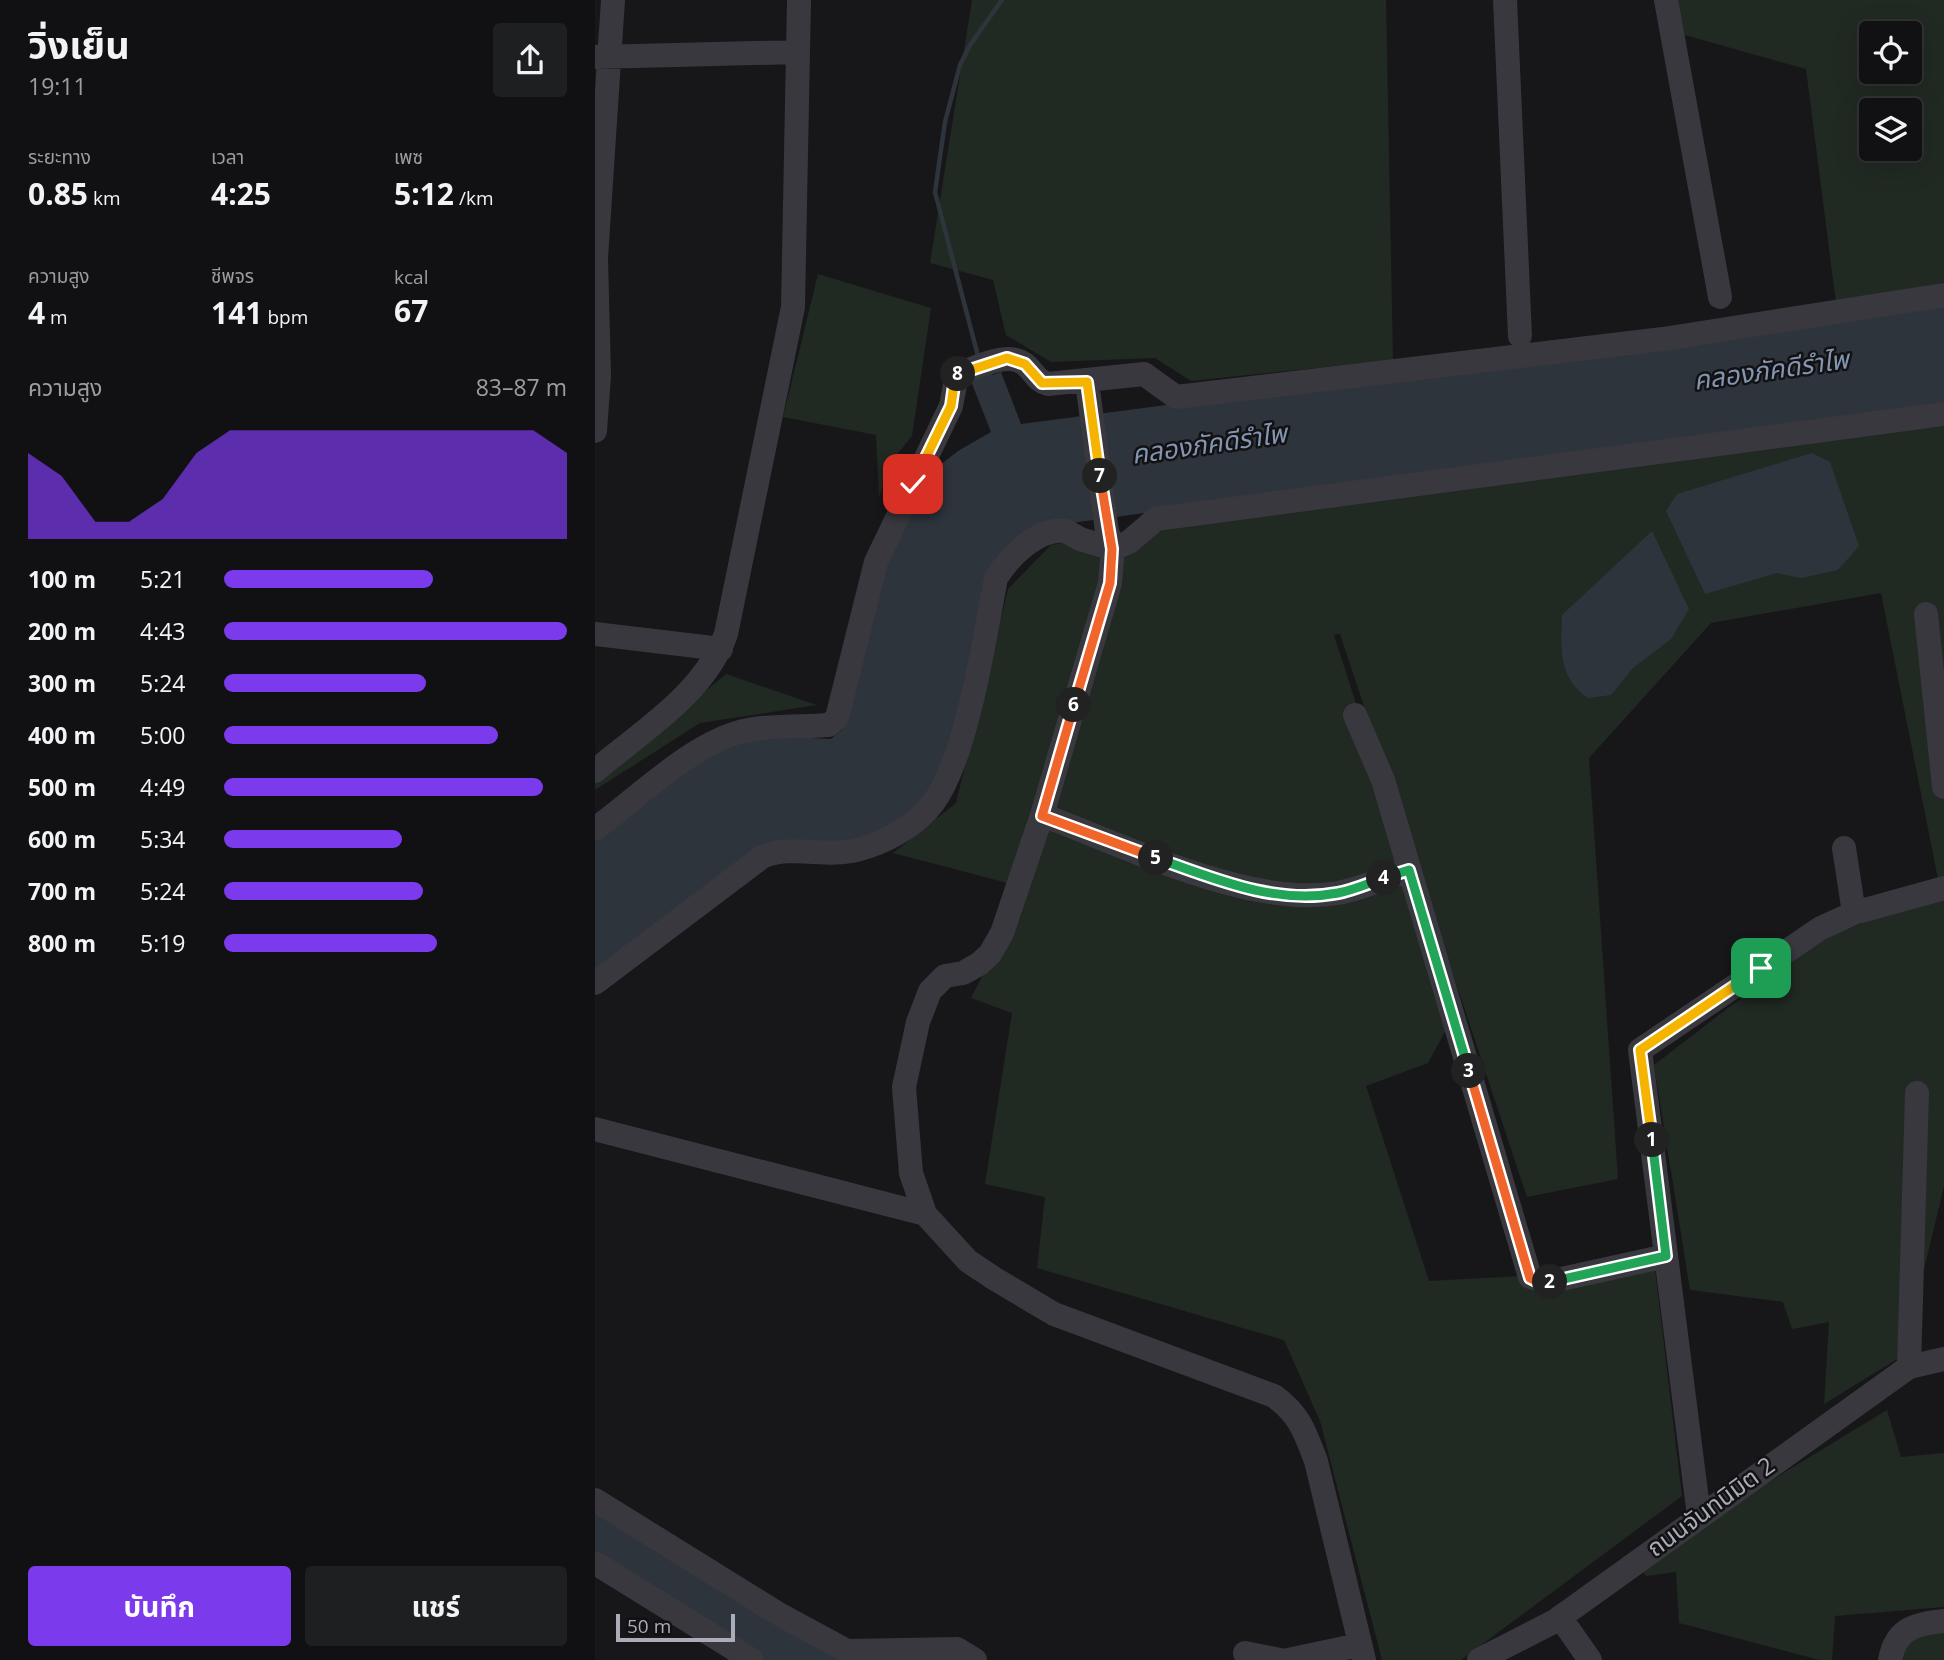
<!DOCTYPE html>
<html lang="th">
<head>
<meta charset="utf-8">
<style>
  body { margin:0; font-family:"Open Sans","Noto Sans Thai",sans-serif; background:#1e1f21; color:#f1f3f6; height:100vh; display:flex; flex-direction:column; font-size:26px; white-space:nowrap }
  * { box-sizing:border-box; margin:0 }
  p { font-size:23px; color:#9c9da0 }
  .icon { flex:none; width:38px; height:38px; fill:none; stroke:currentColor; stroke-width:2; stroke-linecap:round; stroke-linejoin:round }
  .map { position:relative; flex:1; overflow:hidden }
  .sheet { display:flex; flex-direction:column; background:#111113; width:595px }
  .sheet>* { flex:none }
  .tools { position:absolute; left:1264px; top:21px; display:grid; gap:14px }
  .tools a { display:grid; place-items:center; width:63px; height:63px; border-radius:7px; background:#111113; box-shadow:0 7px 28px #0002,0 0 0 2px #303133; font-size:35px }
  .scale { position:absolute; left:21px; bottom:18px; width:119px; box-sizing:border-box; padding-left:7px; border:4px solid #aaacb8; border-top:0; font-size:19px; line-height:24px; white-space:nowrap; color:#aaacb8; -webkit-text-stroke:5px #121214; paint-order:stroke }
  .pin { position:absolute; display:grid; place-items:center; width:60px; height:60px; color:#fff; margin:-30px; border-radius:14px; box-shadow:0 4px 10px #0006 }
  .km { position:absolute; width:35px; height:35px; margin:-18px; border-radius:50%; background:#222; color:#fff; font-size:19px; line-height:35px; text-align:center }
  .round { display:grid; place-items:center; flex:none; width:74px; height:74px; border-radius:7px; background:#1e1f21 }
  .head { display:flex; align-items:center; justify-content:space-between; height:119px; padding:0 28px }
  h1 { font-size:38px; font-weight:700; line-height:52px }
  .metrics { display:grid; grid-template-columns:repeat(3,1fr); gap:10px; height:119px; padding:7px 28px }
  .metrics div { display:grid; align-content:center }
  .metrics b { font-size:30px; font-weight:700 }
  .metrics small { font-size:19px; font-weight:400 }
  .metrics p { font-size:19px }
  .chart { height:196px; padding:14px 28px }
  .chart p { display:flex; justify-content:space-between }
  .chart svg { width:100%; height:126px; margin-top:7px; fill:#7c3aed; opacity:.7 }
  .button { display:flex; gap:14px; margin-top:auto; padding:14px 28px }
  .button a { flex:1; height:80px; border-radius:7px; background:#7c3aed; color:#fff; font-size:28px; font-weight:700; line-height:80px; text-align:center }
  .button a+a { background:#1e1f21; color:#f1f3f6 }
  ul { padding:0 28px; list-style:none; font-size:23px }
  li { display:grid; grid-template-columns:112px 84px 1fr; align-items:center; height:52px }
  li i { height:18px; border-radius:9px; background:#7c3aed }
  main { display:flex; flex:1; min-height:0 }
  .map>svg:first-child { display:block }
</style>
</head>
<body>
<main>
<section class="sheet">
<div class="head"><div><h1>วิ่งเย็น</h1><p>19:11</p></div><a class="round"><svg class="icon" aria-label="share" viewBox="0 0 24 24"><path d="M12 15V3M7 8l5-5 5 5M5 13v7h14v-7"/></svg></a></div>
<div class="metrics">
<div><p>ระยะทาง</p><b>0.85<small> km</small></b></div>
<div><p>เวลา</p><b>4:25</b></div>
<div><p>เพซ</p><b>5:12<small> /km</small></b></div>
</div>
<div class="metrics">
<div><p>ความสูง</p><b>4<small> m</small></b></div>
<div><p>ชีพจร</p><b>141<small> bpm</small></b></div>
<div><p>kcal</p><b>67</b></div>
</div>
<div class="chart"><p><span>ความสูง</span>83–87 m</p>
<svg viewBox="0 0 160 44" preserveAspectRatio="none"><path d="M0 44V14L10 22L20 38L30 38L40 30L50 14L60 6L70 6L80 6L90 6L100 6L110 6L120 6L130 6L140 6L150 6L160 14V44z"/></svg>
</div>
<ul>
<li><b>100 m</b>5:21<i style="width:61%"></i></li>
<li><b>200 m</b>4:43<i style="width:100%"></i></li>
<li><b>300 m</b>5:24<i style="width:59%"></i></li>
<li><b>400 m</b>5:00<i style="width:80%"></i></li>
<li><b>500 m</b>4:49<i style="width:93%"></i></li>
<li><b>600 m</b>5:34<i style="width:52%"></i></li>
<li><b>700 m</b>5:24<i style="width:58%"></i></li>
<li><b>800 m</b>5:19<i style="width:62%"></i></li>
</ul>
<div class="button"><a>บันทึก</a><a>แชร์</a></div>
</section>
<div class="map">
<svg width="1349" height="1660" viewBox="0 0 1349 1660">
  <rect width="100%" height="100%" fill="#171719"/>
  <path fill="#212923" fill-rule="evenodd" d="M377,0H791L798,360L596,381L560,358L456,362L411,335L398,280L335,263Z
    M1081,0H1349V284L1241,303L1211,69L1086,34ZM1276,33H1314V72H1276ZM1276,110H1314V149H1276Z
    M223,274L336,308L317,436L296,462L284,497L281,435L188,417Z
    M1349,424V1186L1321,1303L1317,1350L1229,1404L1234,1322L1197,1329L1188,1302L1095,1290L1059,1065L1172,978L1239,934L1346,894L1286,593L1116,623L994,758L1023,1179L932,1197L745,634L739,635L860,1013L833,1063L771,1086L834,1281L1060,1269L1087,1496L866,1660H787L725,1421L689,1340L442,1268L450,1197L390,1184L417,1013L376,998L432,888L298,853L361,803L413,589L456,545L530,532Z
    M131,674L222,705L105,723L0,790V783Z
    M1292,1410L1306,1457L1349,1453V1607L1240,1616L1237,1660H1225L1084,1623L1081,1572L1051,1576L1045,1568L1108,1522Z
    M1349,1626V1660H1307L1309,1630Z"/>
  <path fill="#2e343c" d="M1349,304V404L447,527L420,542L354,761L326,809L251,847L189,843L0,974V841C45,807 111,745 167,738C191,735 213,738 236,739L248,729L287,561L331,476L363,451L396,432L374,376L394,369L397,375L406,372L426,424Z
    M1217,453L1235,462L1264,546L1243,570L1206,578L1182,573L1110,594L1071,511L1082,494Z
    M1057,531L1094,609L1076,639L1038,668L1016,695L993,698C963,678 966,648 967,615Z
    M0,1512L258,1660H170L0,1553Z"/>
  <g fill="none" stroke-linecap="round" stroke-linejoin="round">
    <path stroke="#2e343c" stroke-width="4.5" d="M383,356L340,192L350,122L365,65L375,45L407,0"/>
    <path stroke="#38383e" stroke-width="24" d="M910,0L925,336
      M1071,0L1125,297
      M0,57L203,52
      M492,382L512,531L518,549L515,583L447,815L407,933L395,954L384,964L368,973L350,976L335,991L323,1022L309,1087L316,1173L330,1214L373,1261L400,1279L459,1314L679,1396C705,1415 710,1432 721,1461L769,1660
      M0,431L4,376L1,258L18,0
      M1331,614L1349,787
      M0,634L126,649
      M760,715L788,780L935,1277L953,1282L1071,1256
      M0,771C47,731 109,694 131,634L198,307L204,0
      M447,815C531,846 655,908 743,893C767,889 791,877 814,870
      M0,829C43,798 100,740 153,730C180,725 207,727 234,725L242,718L281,562L356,406L362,374C382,368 414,349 432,366C440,374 442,381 453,384L549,374L581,397L1068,339L1349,295
      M1249,848L1259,913
      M0,983L167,857C196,844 231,858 262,850C289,843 321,826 338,803C372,758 390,635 401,578C414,557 443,527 471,531L485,539L518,549L534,542L561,519L1349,414
      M0,1129L330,1214
      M1314,1367L1322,1093
      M0,1500L182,1613L252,1651L362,1649L380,1660
      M1104,1516L1045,1050L1226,928L1259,913L1349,888
      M0,1563L157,1660
      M965,1617L995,1660
      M650,1653L685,1660
      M693,1660L764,1645
      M884,1660L960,1621L1314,1367L1349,1359
      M1295,1660C1301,1628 1320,1624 1349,1621"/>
  </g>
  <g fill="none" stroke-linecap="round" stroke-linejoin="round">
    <defs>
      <path id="split-1" d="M1057,1140L1045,1050L1166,968"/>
      <path id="split-2" d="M955,1282L1071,1256L1057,1140"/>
      <path id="split-3" d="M874,1071L935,1278L943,1282H955"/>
      <path id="split-4" d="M789,878L814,870L874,1071"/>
      <path id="split-5" d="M561,858C620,879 680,905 743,893C759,890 774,883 789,878"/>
      <path id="split-6" d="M479,705L447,816L561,858"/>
      <path id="split-7" d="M479,705L515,583L517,549L505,476"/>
      <path id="split-8" d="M363,374L412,358L430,364L447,383L492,382L505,476"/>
      <path id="split-9" d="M318,484L356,406L360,378L363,374"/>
    </defs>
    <use href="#split-1" stroke="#fff" stroke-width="14"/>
    <use href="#split-2" stroke="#fff" stroke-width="14"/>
    <use href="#split-3" stroke="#fff" stroke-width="14"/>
    <use href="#split-4" stroke="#fff" stroke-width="14"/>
    <use href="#split-5" stroke="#fff" stroke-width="14"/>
    <use href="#split-6" stroke="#fff" stroke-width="14"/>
    <use href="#split-7" stroke="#fff" stroke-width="14"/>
    <use href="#split-8" stroke="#fff" stroke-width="14"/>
    <use href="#split-9" stroke="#fff" stroke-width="14"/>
    <use href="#split-1" stroke="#f5b400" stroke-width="9"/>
    <use href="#split-2" stroke="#22a559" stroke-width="9"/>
    <use href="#split-3" stroke="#f0652b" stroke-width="9"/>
    <use href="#split-4" stroke="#22a559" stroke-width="9"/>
    <use href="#split-5" stroke="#22a559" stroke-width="9"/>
    <use href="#split-6" stroke="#f0652b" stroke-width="9"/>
    <use href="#split-7" stroke="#f0652b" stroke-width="9"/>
    <use href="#split-8" stroke="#f5b400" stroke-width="9"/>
    <use href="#split-9" stroke="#f5b400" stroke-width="9"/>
  </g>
  <g text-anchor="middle" stroke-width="5" stroke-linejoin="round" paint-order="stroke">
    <g font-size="24" fill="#aaacb8" stroke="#121214">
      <text transform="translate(1116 1507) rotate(-36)" y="8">ถนนจันทนิมิต 2</text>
    </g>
    <g font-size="26" font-style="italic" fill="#8395b1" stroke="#121214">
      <text transform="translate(1176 370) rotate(-8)" y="9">คลองภัคดีรำไพ</text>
      <text transform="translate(614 444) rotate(-8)" y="9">คลองภัคดีรำไพ</text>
    </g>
  </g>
</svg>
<div class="tools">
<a><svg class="icon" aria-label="locate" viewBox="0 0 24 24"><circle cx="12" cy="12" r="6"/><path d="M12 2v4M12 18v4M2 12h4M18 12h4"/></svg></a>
<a><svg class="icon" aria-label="layers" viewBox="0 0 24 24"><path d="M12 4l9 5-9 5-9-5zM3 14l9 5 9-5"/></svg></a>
</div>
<div class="scale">50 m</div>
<div class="pin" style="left:1166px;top:968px;background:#1e9e55"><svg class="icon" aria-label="arrive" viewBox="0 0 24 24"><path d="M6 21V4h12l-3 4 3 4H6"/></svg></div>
<div class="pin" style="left:318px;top:484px;background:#d93025"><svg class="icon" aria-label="check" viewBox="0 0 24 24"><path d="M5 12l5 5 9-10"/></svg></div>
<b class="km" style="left:1057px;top:1140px">1</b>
<b class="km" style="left:955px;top:1282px">2</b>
<b class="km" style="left:874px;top:1071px">3</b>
<b class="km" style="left:789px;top:878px">4</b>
<b class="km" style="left:561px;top:858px">5</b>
<b class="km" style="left:479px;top:705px">6</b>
<b class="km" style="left:505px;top:476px">7</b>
<b class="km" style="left:363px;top:374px">8</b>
</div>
</main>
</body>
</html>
